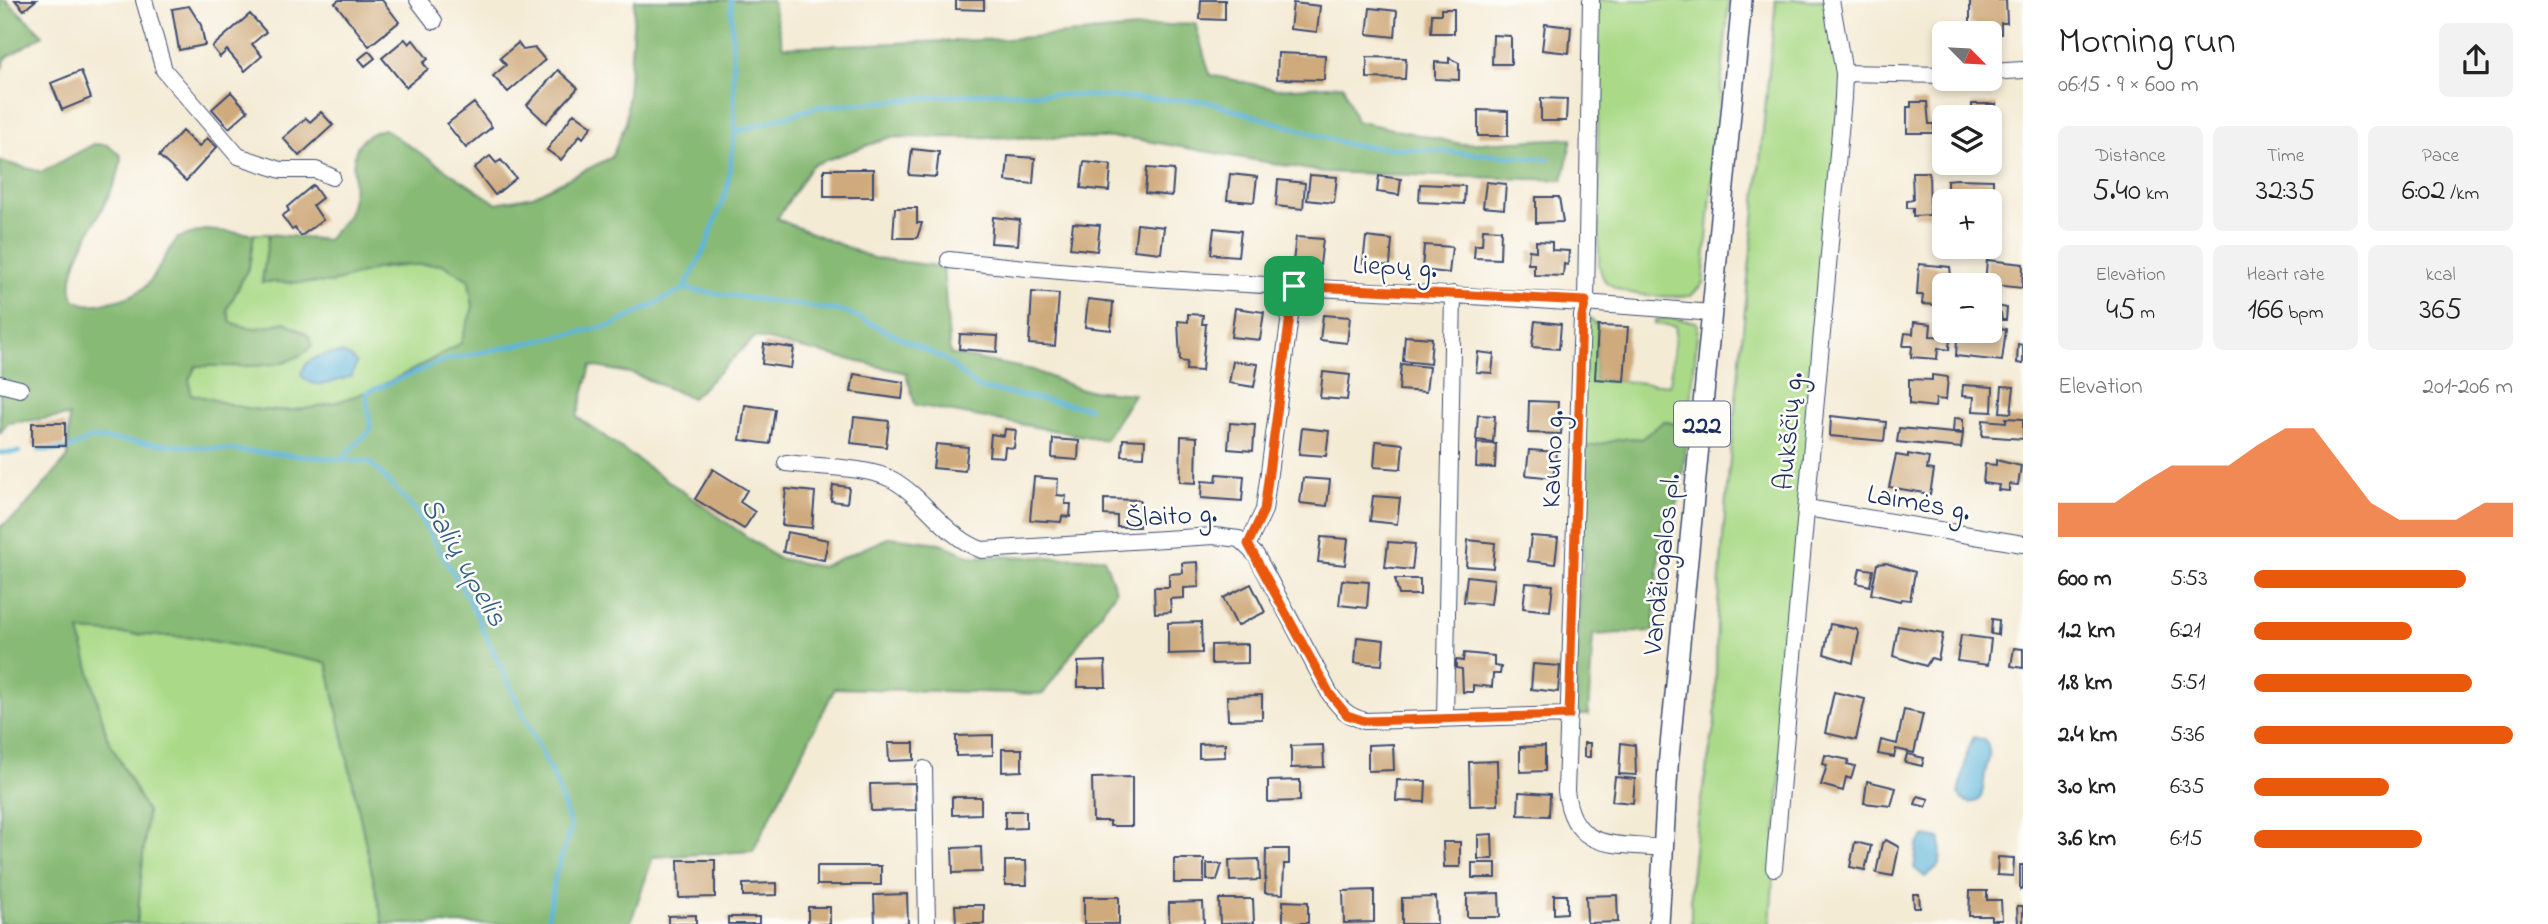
<!DOCTYPE html>
<html lang="en">
<head>
<meta charset="utf-8">
<style>
  body { margin:0; font-family:"Indie Flower",sans-serif; background:#f2f2f2; color:#222; height:100vh; display:flex; flex-direction:column; font-size:26px; white-space:nowrap }
  * { box-sizing:border-box; margin:0 }
  p { font-size:23px; color:#767676 }
  .icon { flex:none; width:38px; height:38px; fill:none; stroke:currentColor; stroke-width:2; stroke-linecap:round; stroke-linejoin:round }
  .map { position:relative; flex:1; overflow:hidden }
  .side { display:flex; flex-direction:column; background:#fff; width:525px }
  .side>* { flex:none }
  .needle { width:46px; rotate:114deg }
  .tools { position:absolute; left:1932px; top:21px; display:grid; gap:14px }
  .tools a { display:grid; place-items:center; width:70px; height:70px; border-radius:10px; background:#fff; box-shadow:0 4px 10px #0003; font-size:35px }
  .pin { position:absolute; display:grid; place-items:center; width:60px; height:60px; color:#fff; margin:-30px; border-radius:14px; box-shadow:0 4px 10px #0006 }
  .round { display:grid; place-items:center; flex:none; width:74px; height:74px; border-radius:10px; background:#f2f2f2 }
  .head { display:flex; align-items:center; justify-content:space-between; height:119px; padding:0 35px }
  h1 { font-size:38px; font-weight:600; line-height:52px }
  .stats { display:grid; grid-template-columns:repeat(3,1fr); gap:10px; height:119px; padding:7px 35px }
  .stats div { display:grid; align-content:center; border-radius:10px; background:#f2f2f2; text-align:center }
  .stats b { font-size:30px; font-weight:600 }
  .stats small { font-size:19px; font-weight:400 }
  .stats p { font-size:19px }
  .chart { height:196px; padding:14px 35px }
  .chart p { display:flex; justify-content:space-between }
  .chart svg { width:100%; height:126px; margin-top:7px; fill:#ea580c; opacity:.7 }
  ul { padding:0 35px; list-style:none; font-size:23px }
  li { display:grid; grid-template-columns:112px 84px 1fr; align-items:center; height:52px }
  li i { height:18px; border-radius:9px; background:#ea580c }
  main { display:flex; flex:1; min-height:0 }
  .map>svg:first-child { display:block }
</style>
</head>
<body>
<main>
<div class="map">
<svg width="2023" height="924" viewBox="0 0 2023 924">
  <rect width="100%" height="100%" fill="#fdfcf7"/>
  <filter id="ink" filterUnits="userSpaceOnUse"><feTurbulence type="fractalNoise" baseFrequency=".0143" numOctaves="2"/><feDisplacementMap in="SourceGraphic" scale="14" xChannelSelector="R" yChannelSelector="G"/><feConvolveMatrix kernelMatrix="1 2 1 2 8 2 1 2 1" color-interpolation-filters="sRGB"/></filter>
  <filter id="wash" filterUnits="userSpaceOnUse"><feTurbulence type="fractalNoise" baseFrequency=".00686" numOctaves="4" result="noise"/><feDisplacementMap in="SourceGraphic" scale="28" xChannelSelector="R" yChannelSelector="G"/><feGaussianBlur stdDeviation="1.57" result="paint"/><feColorMatrix in="noise" values="0 0 0 0 0 0 0 0 0 0 0 0 0 0 0 0 0 1.4 0 .05"/><feComposite in="paint" operator="in"/></filter>
  <g filter="url(#wash)">
    <rect width="100%" height="100%" fill="#f4ebd5"/>
    <path fill="#aada88" stroke="#628473" stroke-width="2" d="M1597,0H1729L1703,283L1691,296C1668,297 1629,298 1609,284C1602,280 1601,272 1599,264Z
      M1776,0H1831L1844,73L1783,740L1770,924H1691V878L1697,822L1715,722L1717,617L1726,499Z
      M254,234H269L262,282L412,265L442,264L469,280L473,307L461,343C399,378 334,417 260,410C237,408 214,400 191,395L189,379L196,366L285,363L312,345L309,336L285,322C264,328 251,332 231,322L227,310L249,267Z
      M1589,317L1598,326L1595,379L1670,385L1676,326L1655,324V320L1671,318L1696,322L1698,325L1688,434L1682,426L1664,421L1641,439C1618,435 1600,448 1578,447Z
      M79,631L197,638L327,663L383,924H137L147,812L107,737Z"/>
    <path fill="#87ba74" stroke="#517469" stroke-width="2" d="M0,0H6L43,35L6,58L0,72Z
      M635,0H772L783,47L1008,39L1195,23L1210,75L1276,89L1343,85L1356,121L1461,144L1572,138L1563,180L1322,172L1130,138L891,137L812,165L777,219L873,258L943,267L950,354L1033,370L1079,389L1134,394L1105,440L915,405L906,373L755,337L692,398L634,374L591,366L577,417L777,558L821,567L890,537L940,543L969,556L1104,558L1116,591L1043,694L835,688L753,851L653,857L630,924H383L327,663L197,638L79,631L107,737L147,812L137,924H0V527L20,513L68,457L69,416L8,423L0,433V161L42,172L94,144L108,145L121,156C123,192 58,261 74,299C85,306 93,305 105,303C160,292 149,274 178,238L204,230L254,234L249,266L227,310L231,322C251,332 264,328 285,322L309,336L312,345C292,373 229,365 196,366L189,379L191,394C214,399 237,408 260,410C334,417 399,378 461,343L473,307L469,280L442,264L412,265L385,266L331,283L262,282L269,234L327,240C334,231 347,220 350,210C362,176 337,141 384,129L496,203L533,196L612,157L626,122Z
      M1664,421L1682,426L1688,434L1680,493L1674,513L1661,529L1654,631L1593,635L1588,715H1575L1579,581L1583,565L1578,447C1600,448 1618,435 1641,439Z"/>
    <path fill="#5eb5db" stroke="#3c729c" stroke-width="2" d="M341,353L351,357L356,363L352,376C334,381 314,392 301,375C304,357 325,354 341,353Z
      M1974,737L1985,740C1993,752 1988,761 1985,773C1983,788 1985,810 1962,800L1959,794L1968,748Z
      M1925,836L1941,839L1940,865L1925,877L1914,868L1917,845Z"/>
    <g fill="none" stroke-linecap="round" stroke-linejoin="round">
      <path stroke="#5eb5db" stroke-width="4.5" d="M735,132L817,107L998,92L1205,101L1350,145L1549,159
        M684,289L847,312L944,359L979,388L1089,408
        M39,450H66L92,438L370,462L416,511L467,596L556,783L571,827L555,877L547,924
        M0,453L19,452
        M342,458L371,430L366,393L445,360L614,325L684,289L706,246L727,189L735,132L731,0"/>
    </g>
    <g id="blocks">
      <path fill="#cfaa7d" d="M15,0H36L24,10Z
        M339,0H382L399,22L369,46L335,3Z
        M956,0H984V10L956,9Z
        M1201,0H1225V20L1200,19Z
        M1970,0H2006L2007,23H2001V34L1976,33V25H1970Z
        M1293,3L1320,6L1317,32L1290,29Z
        M189,6L201,25L205,45L179,50L172,9Z
        M1370,8L1397,11L1395,37L1367,34Z
        M1441,9H1454V33H1431L1432,14H1441Z
        M250,14L266,32L252,44L262,56L245,71L227,50L220,57L212,47Z
        M1545,24L1571,27L1569,53L1542,50Z
        M1493,35L1511,36V64H1492Z
        M405,39L409,44L413,40L428,59L423,63L428,69L406,87L382,58Z
        M518,43L523,50L535,48L545,60L508,92L493,76L506,65L500,58Z
        M369,51L375,58L365,66L359,59Z
        M1278,53L1325,55L1324,80L1277,79Z
        M1367,57L1406,58L1405,79L1367,78Z
        M1449,58L1459,63V80L1435,79V62L1449,63Z
        M558,70L578,88L546,123L527,105Z
        M81,71L91,98L62,110L51,83Z
        M231,92L248,111L229,128L212,109Z
        M1541,98L1567,99L1566,121H1541Z
        M1911,102H1927L1929,124H1934V133H1907V107H1911Z
        M474,103L492,127L466,148L447,124Z
        M1972,104H1996V134H1990V117H1972Z
        M1478,110L1508,111V136H1478Z
        M321,112L333,125L299,156L283,138L306,118L310,122Z
        M574,113L592,126L583,138L580,135L561,160L547,150Z
        M182,131L199,147L207,138L217,147L186,181L159,156Z
        M912,149L939,152L936,177L909,175Z
        M490,156L496,163L501,160L516,178L495,195L474,168Z
        M1008,156L1035,158L1033,184L1006,181Z
        M1084,162L1111,165L1109,191L1081,188Z
        M1147,168L1174,170L1172,196L1145,193Z
        M824,169H873V197H824Z
        M1912,172H1929L1930,215L1913,216V208H1907V201L1913,200Z
        M1230,174L1257,177L1254,202L1227,200Z
        M1310,175L1337,177L1334,203L1307,200Z
        M1379,176L1401,179L1399,195L1377,192Z
        M1957,179L1993,180V197L1947,196V180Z
        M1278,180L1305,183L1303,209L1276,206Z
        M1486,182L1506,184L1504,209L1483,207Z
        M1420,184L1465,186L1464,204L1419,202Z
        M313,185L322,198L313,205L323,220L301,236L295,228L292,230L282,216L289,211L287,207Z
        M1536,197H1559L1563,222L1536,223Z
        M895,208H917V223H922L917,238H893Z
        M993,217L1020,220L1018,245L991,243Z
        M1073,223L1100,225L1097,251L1070,248Z
        M1137,224L1164,227L1161,253L1134,250Z
        M1214,228L1241,231L1238,256L1211,254Z
        M1483,229L1501,230L1500,259L1474,258L1475,245H1482Z
        M1296,237L1323,239L1320,265L1293,262Z
        M1366,237L1392,240L1390,266L1363,263Z
        M1536,241L1552,242V250L1569,251L1568,265L1564,264L1563,276L1534,275V264H1528L1529,250L1536,251Z
        M1424,245L1452,247L1449,273L1422,270Z
        M1987,260L2023,264L2022,288L1985,284Z
        M1919,264L1950,267L1952,285H1944V297H1939L1938,305L1922,304L1923,295H1917Z
        M1990,288L1999,289L1997,306L2007,308L2006,320H2002L2001,313L1990,316Z
        M1032,292L1059,294L1055,346L1029,344Z
        M1088,299L1113,302L1111,330L1085,327Z
        M1235,308L1264,312L1260,340L1231,337Z
        M1188,314L1203,315L1202,324H1206L1202,371L1186,370L1187,362L1180,361L1178,321L1188,322Z
        M1323,315L1350,317L1347,343L1320,340Z
        M1535,321L1561,324L1559,349L1532,347Z
        M1914,322L1931,324L1930,336L1950,337L1949,350L1938,348L1937,359L1911,357L1912,346H1903L1905,333L1913,334Z
        M1598,326L1628,327L1624,381L1595,379Z
        M1990,327L2006,329L2002,361L1956,356L1957,339L1972,341L1973,331H1990Z
        M960,334L998,336L997,352L959,349Z
        M1405,336L1432,338L1430,364L1403,361Z
        M764,344L794,348L791,368L762,364Z
        M2018,344L2023,345V364L2017,363Z
        M1478,352L1494,354L1492,373L1476,372Z
        M1233,361L1258,364L1254,387L1229,383Z
        M1401,364L1429,367L1426,392L1399,390Z
        M1323,372L1350,375L1347,400L1320,398Z
        M854,374L904,382L902,399L851,392Z
        M1932,375L1948,377L1946,400L1936,399L1935,407L1909,404V379L1932,380Z
        M1963,385L1993,387L1992,412L1973,411L1974,397L1962,396Z
        M2002,386L2014,387L2011,413L2000,412Z
        M1529,401L1558,402L1557,421H1562L1561,434L1528,433Z
        M745,405L775,409L770,444L740,440Z
        M1478,415L1495,416L1493,442L1476,440Z
        M1831,416L1886,422L1884,441L1830,436Z
        M854,417L889,421L886,447L851,443Z
        M1954,418L1963,419V432H1953Z
        M2006,418L2023,419V439L1982,436L1983,420L2006,422Z
        M32,423H65V446H32Z
        M1230,423L1255,425L1253,451L1228,449Z
        M1302,428L1329,431L1326,456L1299,454Z
        M1899,428L1963,434L1961,448L1897,442Z
        M1005,429L1016,430L1014,448L1005,447L1004,457L989,456L991,434L1004,436Z
        M1181,436L1197,437L1196,483L1180,482Z
        M1053,439L1079,441L1078,460L1052,458Z
        M1123,439L1145,440L1144,457L1122,456Z
        M1376,441L1403,444L1401,469L1374,467Z
        M1477,443L1496,444L1495,468L1476,467Z
        M936,444L968,447L965,471L933,468Z
        M1529,450L1556,452L1553,478L1526,475Z
        M1908,454L1929,458L1927,469L1934,470L1930,494L1889,487L1896,455L1908,457Z
        M1996,460L2021,466L2018,485L2009,484V491L1998,490L1999,485L1983,483L1985,464L1996,465Z
        M713,469L747,490L740,502L755,512L744,529L695,499Z
        M1217,474L1244,476L1242,501L1201,498L1202,481L1216,482Z
        M1034,477L1058,479L1057,495L1066,496L1065,504H1071L1070,517L1062,516L1061,522L1030,520Z
        M1303,478L1330,480L1327,506L1300,503Z
        M833,485L849,487L847,503L831,501Z
        M786,489L815,492L812,528L782,525Z
        M1373,496L1400,498L1397,524L1370,521Z
        M1104,499L1140,500L1139,527H1117V516L1104,515Z
        M787,532L828,540L824,560L783,552Z
        M1531,536L1558,538L1555,564L1528,561Z
        M1321,537L1348,539L1345,565L1318,562Z
        M1468,540L1495,543L1493,568L1466,566Z
        M1388,542L1415,544L1412,570L1385,567Z
        M1198,562L1199,587L1184,588V598L1170,599L1171,612L1155,613L1154,587H1169V574L1183,573L1182,563Z
        M1886,563L1915,572L1910,600L1901,599L1900,601L1871,594L1877,564Z
        M1860,568L1873,570L1870,586L1857,583Z
        M1467,576L1494,579L1491,604L1464,602Z
        M1395,579H1420V595H1399Z
        M1342,580L1369,582L1367,608L1339,605Z
        M1526,583L1553,585L1550,611L1523,608Z
        M1251,584L1265,612L1237,626L1223,598Z
        M1992,619L1999,620L1998,635L1991,634Z
        M1201,622L1202,653L1168,654V623Z
        M1830,624L1856,629L1859,633L1853,663L1824,654Z
        M1898,626L1943,634L1938,660L1931,658L1926,666L1893,656Z
        M1961,635L1991,639L1988,665L1957,661Z
        M1357,637L1384,640L1382,665L1355,663Z
        M1248,644V663L1211,664V645Z
        M2014,648L2023,649V668L2011,666Z
        M1464,653L1494,656V666L1501,667L1500,674H1493L1492,687L1473,685V692H1463L1462,669L1456,668V660L1463,661Z
        M1105,661L1106,687H1078V662Z
        M1533,664L1560,666L1558,692L1531,689Z
        M1834,692L1865,699L1856,740L1825,733Z
        M1262,695V719L1228,720L1227,696Z
        M1904,710L1923,714L1914,753L1896,749L1894,757L1878,754L1881,740L1897,744Z
        M993,735V755L956,756V736Z
        M888,743H914V760L889,761Z
        M1225,743V757L1199,758V744Z
        M1584,743H1590V757H1584Z
        M1621,743L1635,745L1636,775L1619,774Z
        M1393,744L1394,770L1368,771V745Z
        M1323,745L1324,767L1291,768V746Z
        M1545,746V771L1520,772V747Z
        M1002,749H1022V771L1002,772Z
        M1907,754L1924,758L1922,766L1905,762Z
        M1825,755L1849,760L1847,764L1855,766L1851,779L1846,777L1843,791L1821,785L1827,765L1823,764Z
        M1497,761L1498,805L1470,806L1469,762Z
        M1132,777V826H1110V821H1093L1092,778Z
        M1615,777L1635,779L1633,803L1612,801Z
        M1300,780V801L1268,802V781Z
        M1397,780L1426,781L1425,802L1396,801Z
        M1867,781L1896,788L1891,806L1864,803Z
        M915,783L916,810L871,811L870,784Z
        M1519,792L1550,794L1549,816L1518,815Z
        M1918,796L1929,799L1926,807L1915,804Z
        M952,797H981V814L952,815Z
        M1005,811H1026V828L1005,829Z
        M1492,834L1493,859H1478V835Z
        M1886,840L1899,847L1893,876L1876,873L1882,843Z
        M1443,842H1460V867H1444Z
        M1855,842L1871,846L1865,870L1850,867Z
        M981,847L982,872L953,873L952,848Z
        M1266,849H1289V864H1284L1283,894L1265,893Z
        M1998,857L2014,858L2013,876L1997,875Z
        M1174,859H1204V883H1174Z
        M1259,859L1260,880L1230,881L1229,860Z
        M678,860H715V897L679,898Z
        M1005,861H1026L1027,885H1005Z
        M1472,863H1496V878H1472Z
        M1207,864H1222L1217,880H1207Z
        M2020,865H2023V889L2020,890Z
        M817,866H881V885H817Z
        M777,883V895L743,896V884Z
        M1374,890V922L1344,923L1343,891Z
        M1970,891H1987V900H2001L2002,920H1991V916H1969Z
        M1499,893L1500,917H1467V894Z
        M907,894L908,924H875L874,895Z
        M1913,894H1919L1920,908H1914Z
        M1554,895H1567V913L1554,914Z
        M1617,895L1618,922L1587,923L1586,896Z
        M1084,897H1119V924H1084Z
        M1436,897L1437,924H1402V898Z
        M1219,899H1253L1254,923L1220,924Z
        M1283,901L1308,902V923H1283Z
        M1203,902L1204,924H1169V903Z
        M955,905H984V924H956Z
        M2017,906H2023V924H2018Z
        M808,907H830V924H808Z
        M696,915V924H668V916Z
        M728,917H759V924H728Z"/>
    </g>
  </g>
  <g filter="url(#ink)">
    <use href="#blocks" fill-opacity="0" stroke="#3c4b70" stroke-width="2"/>
    <g fill="none" stroke-linecap="round" stroke-linejoin="round">
      <defs>
        <path id="minor" d="M144,0L164,70L238,156L281,170H316L332,177
          M418,0L434,21
          M1591,0L1586,301L1582,316L1566,791C1573,851 1612,843 1662,848
          M1990,72L2023,70
          M1844,73L1944,75
          M949,260C1203,289 1459,290 1712,313
          M0,384L20,389
          M786,463C815,467 868,466 893,480C926,499 944,536 982,550L1214,536L1239,539L1256,555L1330,694C1340,709 1348,716 1365,721L1569,715
          M1807,508L2023,544
          M1248,544L1264,510L1294,286
          M1445,719L1453,294
          M924,769L927,924
          M1774,868L1843,98L1844,73L1831,0"/>
        <path id="major" d="M1659,924L1668,767L1742,0"/>
      </defs>
      <use href="#minor" stroke="#3c4b70" stroke-width="18"/>
      <use href="#major" stroke="#3c4b70" stroke-width="22"/>
      <use href="#minor" stroke="#fff" stroke-width="16"/>
      <use href="#major" stroke="#fff" stroke-width="19"/>
    </g>
  </g>
  <g fill="none" stroke-linecap="round" stroke-linejoin="round" filter="url(#ink)">
    <defs>
      <path id="route" d="M1294,286L1586,301L1582,316L1569,715L1365,721L1347,715L1330,694L1248,544L1264,510Z"/>
    </defs>
    <use href="#route" stroke="#fff" stroke-width="14"/>
    <use href="#route" stroke="#ea580c" stroke-width="9"/>
  </g>
  <g text-anchor="middle" stroke-width="5" stroke-linejoin="round" paint-order="stroke">
    <rect fill="#fdfcf7" stroke="#5f6c8c" stroke-width="2" x="1674" y="401.5" width="56" height="45" rx="5"/>
    <g font-size="26" font-weight="bold" fill="#1b2f5e">
      <text x="1702" y="433">222</text>
    </g>
    <g font-size="28" fill="#1b2f5e" stroke="#fdfcf7">
      <text transform="translate(1395 265) rotate(3)" y="10">Liepų g.</text>
      <text transform="translate(1787 431) rotate(-85)" y="10">Aukščių g.</text>
      <text transform="translate(1551 459) rotate(-88)" y="10">Kauno g.</text>
      <text transform="translate(1919 501) rotate(10)" y="10">Laimės g.</text>
      <text transform="translate(1171 514) rotate(-3)" y="10">Šlaito g.</text>
      <text transform="translate(1660 564) rotate(-84)" y="10">Vandžiogalos pl.</text>
    </g>
    <g font-size="30" font-style="italic" fill="#325e8a" stroke="#fdfcf7">
      <text transform="translate(465 561) rotate(60)" y="10">Salių upelis</text>
    </g>
  </g>
</svg>
<div class="tools">
<a><svg class="needle" viewBox="-14 -14 28 28"><path d="M0-13l5 13h-10z" fill="#e53935"/><path d="M0 13l5-13h-10z" fill="#767676"/></svg></a>
<a><svg class="icon" aria-label="layers" viewBox="0 0 24 24"><path d="M12 4l9 5-9 5-9-5zM3 14l9 5 9-5"/></svg></a>
<a>+</a>
<a>−</a>
</div>
<div class="pin" style="left:1294px;top:286px;background:#1e9e55"><svg class="icon" aria-label="arrive" viewBox="0 0 24 24"><path d="M6 21V4h12l-3 4 3 4H6"/></svg></div>
</div>
<section class="side">
<div class="head"><div><h1>Morning run</h1><p>06:15 · 9 × 600 m</p></div><a class="round"><svg class="icon" aria-label="share" viewBox="0 0 24 24"><path d="M12 15V3M7 8l5-5 5 5M5 13v7h14v-7"/></svg></a></div>
<div class="stats">
<div><p>Distance</p><b>5.40<small> km</small></b></div>
<div><p>Time</p><b>32:35</b></div>
<div><p>Pace</p><b>6:02<small> /km</small></b></div>
</div>
<div class="stats">
<div><p>Elevation</p><b>45<small> m</small></b></div>
<div><p>Heart rate</p><b>166<small> bpm</small></b></div>
<div><p>kcal</p><b>365</b></div>
</div>
<div class="chart"><p><span>Elevation</span>201–206 m</p>
<svg viewBox="0 0 160 44" preserveAspectRatio="none"><path d="M0 44V32L10 32L20 32L30 25L40 19L50 19L60 19L70 12L80 6L90 6L100 19L110 32L120 38L130 38L140 38L150 32L160 32V44z"/></svg>
</div>
<ul>
<li><b>600 m</b>5:53<i style="width:82%"></i></li>
<li><b>1.2 km</b>6:21<i style="width:61%"></i></li>
<li><b>1.8 km</b>5:51<i style="width:84%"></i></li>
<li><b>2.4 km</b>5:36<i style="width:100%"></i></li>
<li><b>3.0 km</b>6:35<i style="width:52%"></i></li>
<li><b>3.6 km</b>6:15<i style="width:65%"></i></li>
</ul>
</section>
</main>
</body>
</html>
